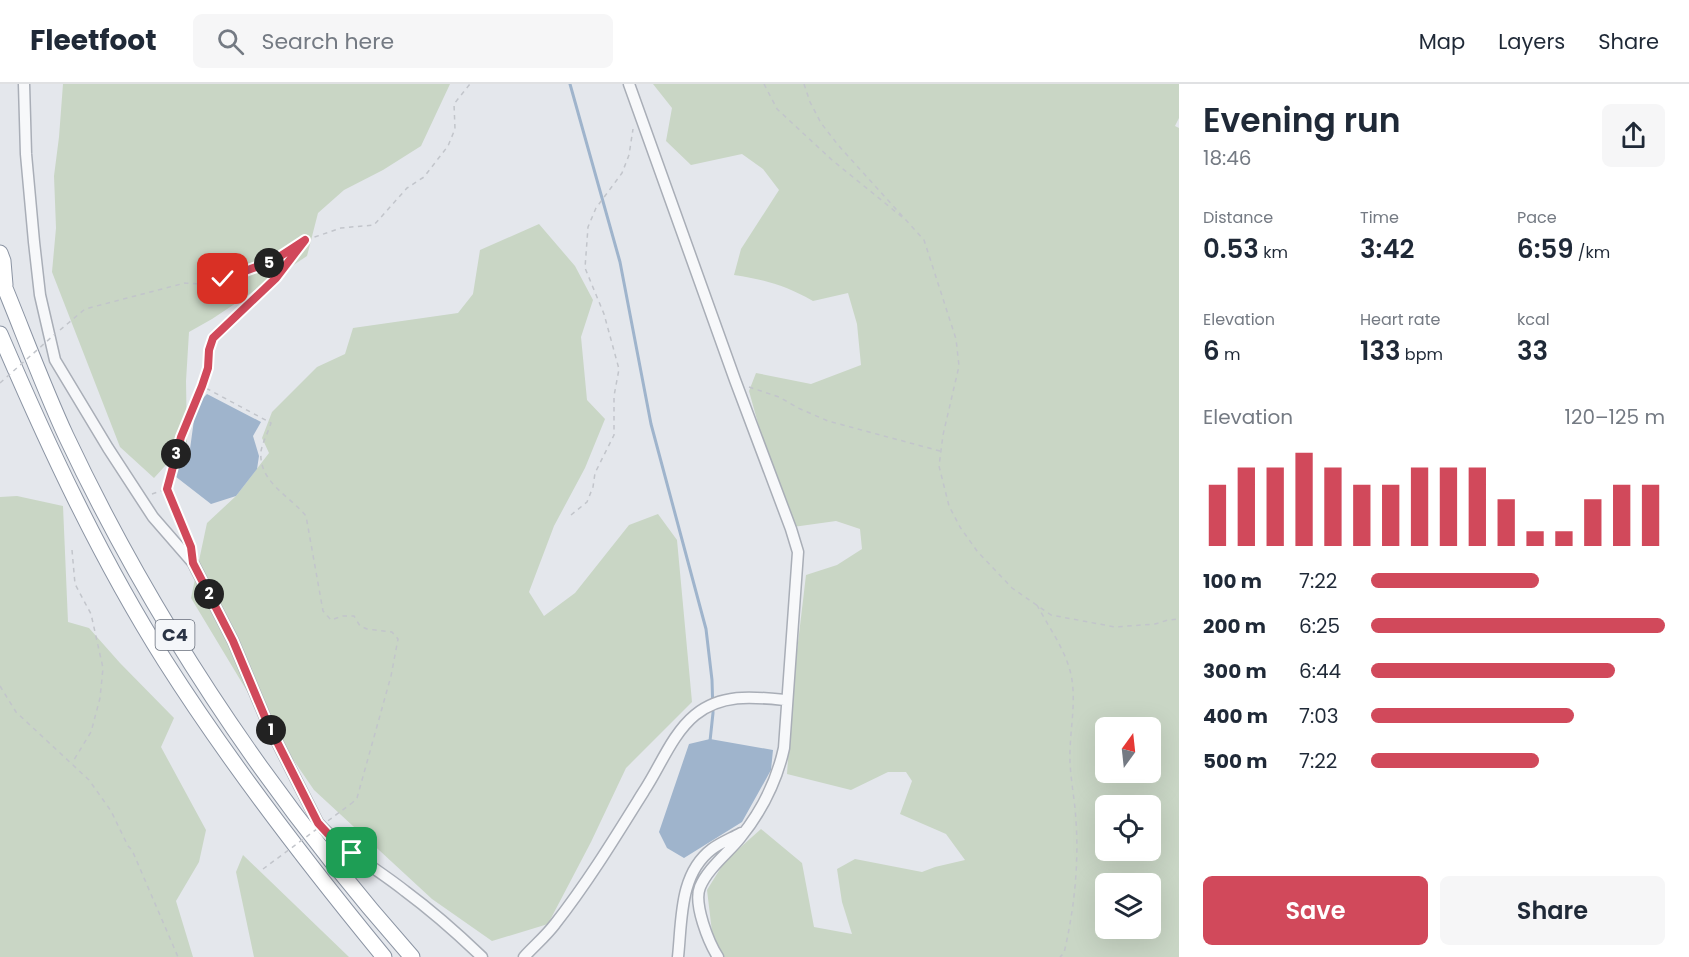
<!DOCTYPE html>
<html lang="en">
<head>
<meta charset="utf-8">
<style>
  body { margin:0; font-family:Poppins,sans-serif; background:#f6f6f7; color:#1f2937; height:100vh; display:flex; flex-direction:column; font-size:22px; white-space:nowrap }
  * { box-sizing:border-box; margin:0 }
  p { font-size:20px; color:#747a83 }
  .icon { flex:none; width:33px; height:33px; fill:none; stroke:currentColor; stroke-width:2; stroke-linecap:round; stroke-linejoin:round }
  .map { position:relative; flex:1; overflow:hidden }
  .details { display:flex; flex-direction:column; background:#fff; width:510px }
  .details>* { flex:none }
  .needle { width:39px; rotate:15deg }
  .tools { position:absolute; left:1095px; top:633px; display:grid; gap:12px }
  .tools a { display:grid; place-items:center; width:66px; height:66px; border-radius:9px; background:#fff; box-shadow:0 6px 24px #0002; font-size:30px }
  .pin { position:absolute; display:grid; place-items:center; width:51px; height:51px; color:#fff; margin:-26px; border-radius:12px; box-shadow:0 3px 9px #0006 }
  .km { position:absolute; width:30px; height:30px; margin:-15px; border-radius:50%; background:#222; color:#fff; font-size:16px; line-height:30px; text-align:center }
  .round { display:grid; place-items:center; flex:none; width:63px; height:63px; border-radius:9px; background:#f6f6f7 }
  .overview { display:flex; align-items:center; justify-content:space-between; height:102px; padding:0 24px }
  h1 { font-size:33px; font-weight:600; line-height:45px }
  .figures { display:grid; grid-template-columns:repeat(3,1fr); gap:9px; height:102px; padding:6px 24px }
  .figures div { display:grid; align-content:center }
  .figures b { font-size:26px; font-weight:600 }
  .figures small { font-size:16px; font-weight:400 }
  .figures p { font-size:16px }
  .chart { height:168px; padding:12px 24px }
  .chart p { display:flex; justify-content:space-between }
  .chart svg { width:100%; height:108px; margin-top:6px; stroke:#d1495b; stroke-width:6 }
  .action { display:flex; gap:12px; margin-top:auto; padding:12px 24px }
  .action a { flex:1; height:69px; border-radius:9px; background:#d1495b; color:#fff; font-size:24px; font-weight:600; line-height:69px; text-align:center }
  .action a+a { background:#f6f6f7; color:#1f2937 }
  ul { padding:0 24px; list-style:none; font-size:20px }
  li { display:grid; grid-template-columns:96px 72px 1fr; align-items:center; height:45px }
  li i { height:15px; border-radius:8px; background:#d1495b }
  header { display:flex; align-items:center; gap:36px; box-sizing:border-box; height:84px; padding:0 30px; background:#fff; border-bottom:2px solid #e0e1e3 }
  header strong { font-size:28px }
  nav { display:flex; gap:33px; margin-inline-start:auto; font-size:21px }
  .search { width:420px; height:54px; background:#f6f6f7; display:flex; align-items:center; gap:15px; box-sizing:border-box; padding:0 21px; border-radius:9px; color:#747a83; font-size:22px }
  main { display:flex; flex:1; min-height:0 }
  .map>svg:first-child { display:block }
</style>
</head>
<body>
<header>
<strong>Fleetfoot</strong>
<div class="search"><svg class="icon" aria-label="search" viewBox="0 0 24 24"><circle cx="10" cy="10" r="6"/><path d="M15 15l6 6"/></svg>Search here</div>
<nav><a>Map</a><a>Layers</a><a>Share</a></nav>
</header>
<main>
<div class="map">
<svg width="1179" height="873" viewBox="0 0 1179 873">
  <rect width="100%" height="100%" fill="#e4e7ec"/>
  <path fill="#c9d6c5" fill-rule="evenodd" d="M63,0H450L421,62L383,86L344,106L318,129L307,172L212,235L189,248L186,297L187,358L154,394L120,363L52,188L56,144L54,92L59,53Z
    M653,0H1179V34L1175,42L1179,44V873H715L707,806L725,777L761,745L802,779L814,843L852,850L842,818L837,785L855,775L922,788L935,783L965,776L946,750L900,730L912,697L906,688H888L851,706L787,690L793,601L806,491L837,481L862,465L860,445L836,437L793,443L762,354L749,307L756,289L811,300L861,281L857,240L848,209L813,217C784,201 766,196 734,191L741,165L779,106L763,85L742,70L691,81L666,57L672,24ZM1106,644H1150V688H1106ZM1106,722H1150V766H1106ZM1106,800H1150V844H1106Z
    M539,140L575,182L593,216L581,253L587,316L605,335L585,384L554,442L529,508L544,532L575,509L629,441L658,430L677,456L692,618L626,684L591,758L548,840L492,857L432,815L314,706L253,617L191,514L207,439L236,412L269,369L262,354L272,328L317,283L345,270L353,244L458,229L473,210L480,166Z
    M17,412L63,422L68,538L89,544L120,579L174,634L161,663L206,746L199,778L176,817L193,873H0V413Z
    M243,771L349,873H254L236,788Z"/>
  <path fill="#9fb4cc" d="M207,310L261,338L253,352L259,372L257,385L236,412L211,420L171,389L190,365L196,321Z
    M710,655L773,666L771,686L742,738L684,774L667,764L659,748L689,660Z"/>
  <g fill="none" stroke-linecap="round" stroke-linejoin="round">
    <path stroke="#9fb4cc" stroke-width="3" d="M570,0L620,178L651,340L706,545L712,596L713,629L710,657"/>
    <defs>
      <path id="minor" d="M24,0L26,70L34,158L40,211L55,276L108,364L153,433L193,479L233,557L267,638L318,739C344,767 376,784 405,807C432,827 458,850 482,873
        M629,0L735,296L791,445L798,468L784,664C777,696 761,728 740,754C728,769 708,784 700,803C693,820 709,859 718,873
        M524,873C534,862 546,852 555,840C588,798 616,752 644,707C660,683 672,650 695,631C722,609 754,613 786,616
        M678,873C682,836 679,790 712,765C720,759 732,754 741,749"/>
      <path id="highway" d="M0,169L3,177L5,201
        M0,192C22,245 42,300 66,352C155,541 274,717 412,873
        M0,250C48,362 100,474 165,577C231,681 306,778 384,873"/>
    </defs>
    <use href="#minor" stroke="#a9aeb7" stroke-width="13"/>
    <use href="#highway" stroke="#8b94a3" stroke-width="17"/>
    <path stroke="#c2c5cb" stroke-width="1.5" stroke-dasharray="4.5 4.5" stroke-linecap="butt" d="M764,0L777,25L832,76L907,137
      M804,0L810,18L821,39L838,61L924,156L956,255L959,282L943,351L939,382L949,422L960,443L977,467L1012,504L1051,531L1115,543L1155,540L1168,536L1179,535
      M305,156L276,194L213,254C207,269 207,286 202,302L271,339C268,349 263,357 261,367C258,398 290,412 306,432L323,527L331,536L343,532H354L360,542L367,545L392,548L398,555L391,592L357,714L352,719
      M306,156L341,144L374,141L407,104L424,93L448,62L455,45L454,20L470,0
      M60,246L85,225L185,199C225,204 270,179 302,158
      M749,303L779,313L798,324L828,337L940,367
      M167,405L181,353L202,303
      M152,410L167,405L189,458
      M571,431L587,418L593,403L595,389L614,351V312L619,285L604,230L585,184L588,143L596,124L622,89L629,71L633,45
      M72,466L75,500L91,530L103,584L100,614L91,648L72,679
      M1037,521C1049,544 1068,569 1072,596C1076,623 1069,651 1070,678C1071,698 1075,718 1076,737C1079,782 1074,826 1064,869L1060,873
      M0,602L16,628L89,696L111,727L128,762L132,766L178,873"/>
    <use href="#minor" stroke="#f7f8fa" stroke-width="10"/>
    <use href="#highway" stroke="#fff" stroke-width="15"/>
    <path stroke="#c2c5cb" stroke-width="1.5" stroke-dasharray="4.5 4.5" stroke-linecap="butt" d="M0,299L55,250
      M263,785L352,719"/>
  </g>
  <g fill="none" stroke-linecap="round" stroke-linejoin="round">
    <defs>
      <path id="route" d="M223,195L273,177L305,156L276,194L213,254L209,266L208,284L202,302L181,353L167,405L191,463L193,479L233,557L267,638L318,739L330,752L352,769"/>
    </defs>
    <use href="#route" stroke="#fff" stroke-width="12"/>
    <use href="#route" stroke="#d1495b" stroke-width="8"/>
  </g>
  <g text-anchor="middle" stroke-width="4.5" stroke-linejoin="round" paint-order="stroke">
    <rect fill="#f4f6f9" stroke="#676e7b" stroke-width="1.5" x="155.5" y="536" width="39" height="30" rx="4.5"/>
    <g font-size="18" font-weight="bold" fill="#2b3445">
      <text x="175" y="557">C4</text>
    </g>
  </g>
</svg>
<div class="tools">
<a><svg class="needle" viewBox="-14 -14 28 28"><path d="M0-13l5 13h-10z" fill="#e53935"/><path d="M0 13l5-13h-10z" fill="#747a83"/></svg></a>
<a><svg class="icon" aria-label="locate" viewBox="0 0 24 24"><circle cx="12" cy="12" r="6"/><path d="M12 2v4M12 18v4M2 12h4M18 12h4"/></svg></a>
<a><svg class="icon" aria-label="layers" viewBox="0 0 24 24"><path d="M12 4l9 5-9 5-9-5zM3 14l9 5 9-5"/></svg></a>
</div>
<div class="pin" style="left:352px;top:769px;background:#1e9e55"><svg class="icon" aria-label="arrive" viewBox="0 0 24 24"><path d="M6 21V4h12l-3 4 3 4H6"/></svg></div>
<div class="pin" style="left:223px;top:195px;background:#d93025"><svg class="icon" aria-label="check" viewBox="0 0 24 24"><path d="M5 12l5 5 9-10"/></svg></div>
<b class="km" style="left:271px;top:646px">1</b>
<b class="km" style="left:209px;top:510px">2</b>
<b class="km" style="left:176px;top:370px">3</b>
<b class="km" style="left:269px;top:179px">5</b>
</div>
<section class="details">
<div class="overview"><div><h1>Evening run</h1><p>18:46</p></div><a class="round"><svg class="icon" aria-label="share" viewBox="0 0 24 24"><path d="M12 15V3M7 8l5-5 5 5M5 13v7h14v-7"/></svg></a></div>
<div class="figures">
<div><p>Distance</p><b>0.53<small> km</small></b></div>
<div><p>Time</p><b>3:42</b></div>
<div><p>Pace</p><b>6:59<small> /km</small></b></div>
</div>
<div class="figures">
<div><p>Elevation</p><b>6<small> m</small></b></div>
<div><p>Heart rate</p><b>133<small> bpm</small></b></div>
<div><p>kcal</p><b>33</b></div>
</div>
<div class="chart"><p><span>Elevation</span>120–125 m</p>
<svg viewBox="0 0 160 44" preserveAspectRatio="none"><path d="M5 44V19M15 44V12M25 44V12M35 44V6M45 44V12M55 44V19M65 44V19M75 44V12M85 44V12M95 44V12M105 44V25M115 44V38M125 44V38M135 44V25M145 44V19M155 44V19"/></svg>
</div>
<ul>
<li><b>100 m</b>7:22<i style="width:57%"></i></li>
<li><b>200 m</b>6:25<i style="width:100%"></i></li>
<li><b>300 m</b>6:44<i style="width:83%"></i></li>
<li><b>400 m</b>7:03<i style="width:69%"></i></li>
<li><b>500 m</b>7:22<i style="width:57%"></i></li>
</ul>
<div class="action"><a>Save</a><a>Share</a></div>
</section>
</main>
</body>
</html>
